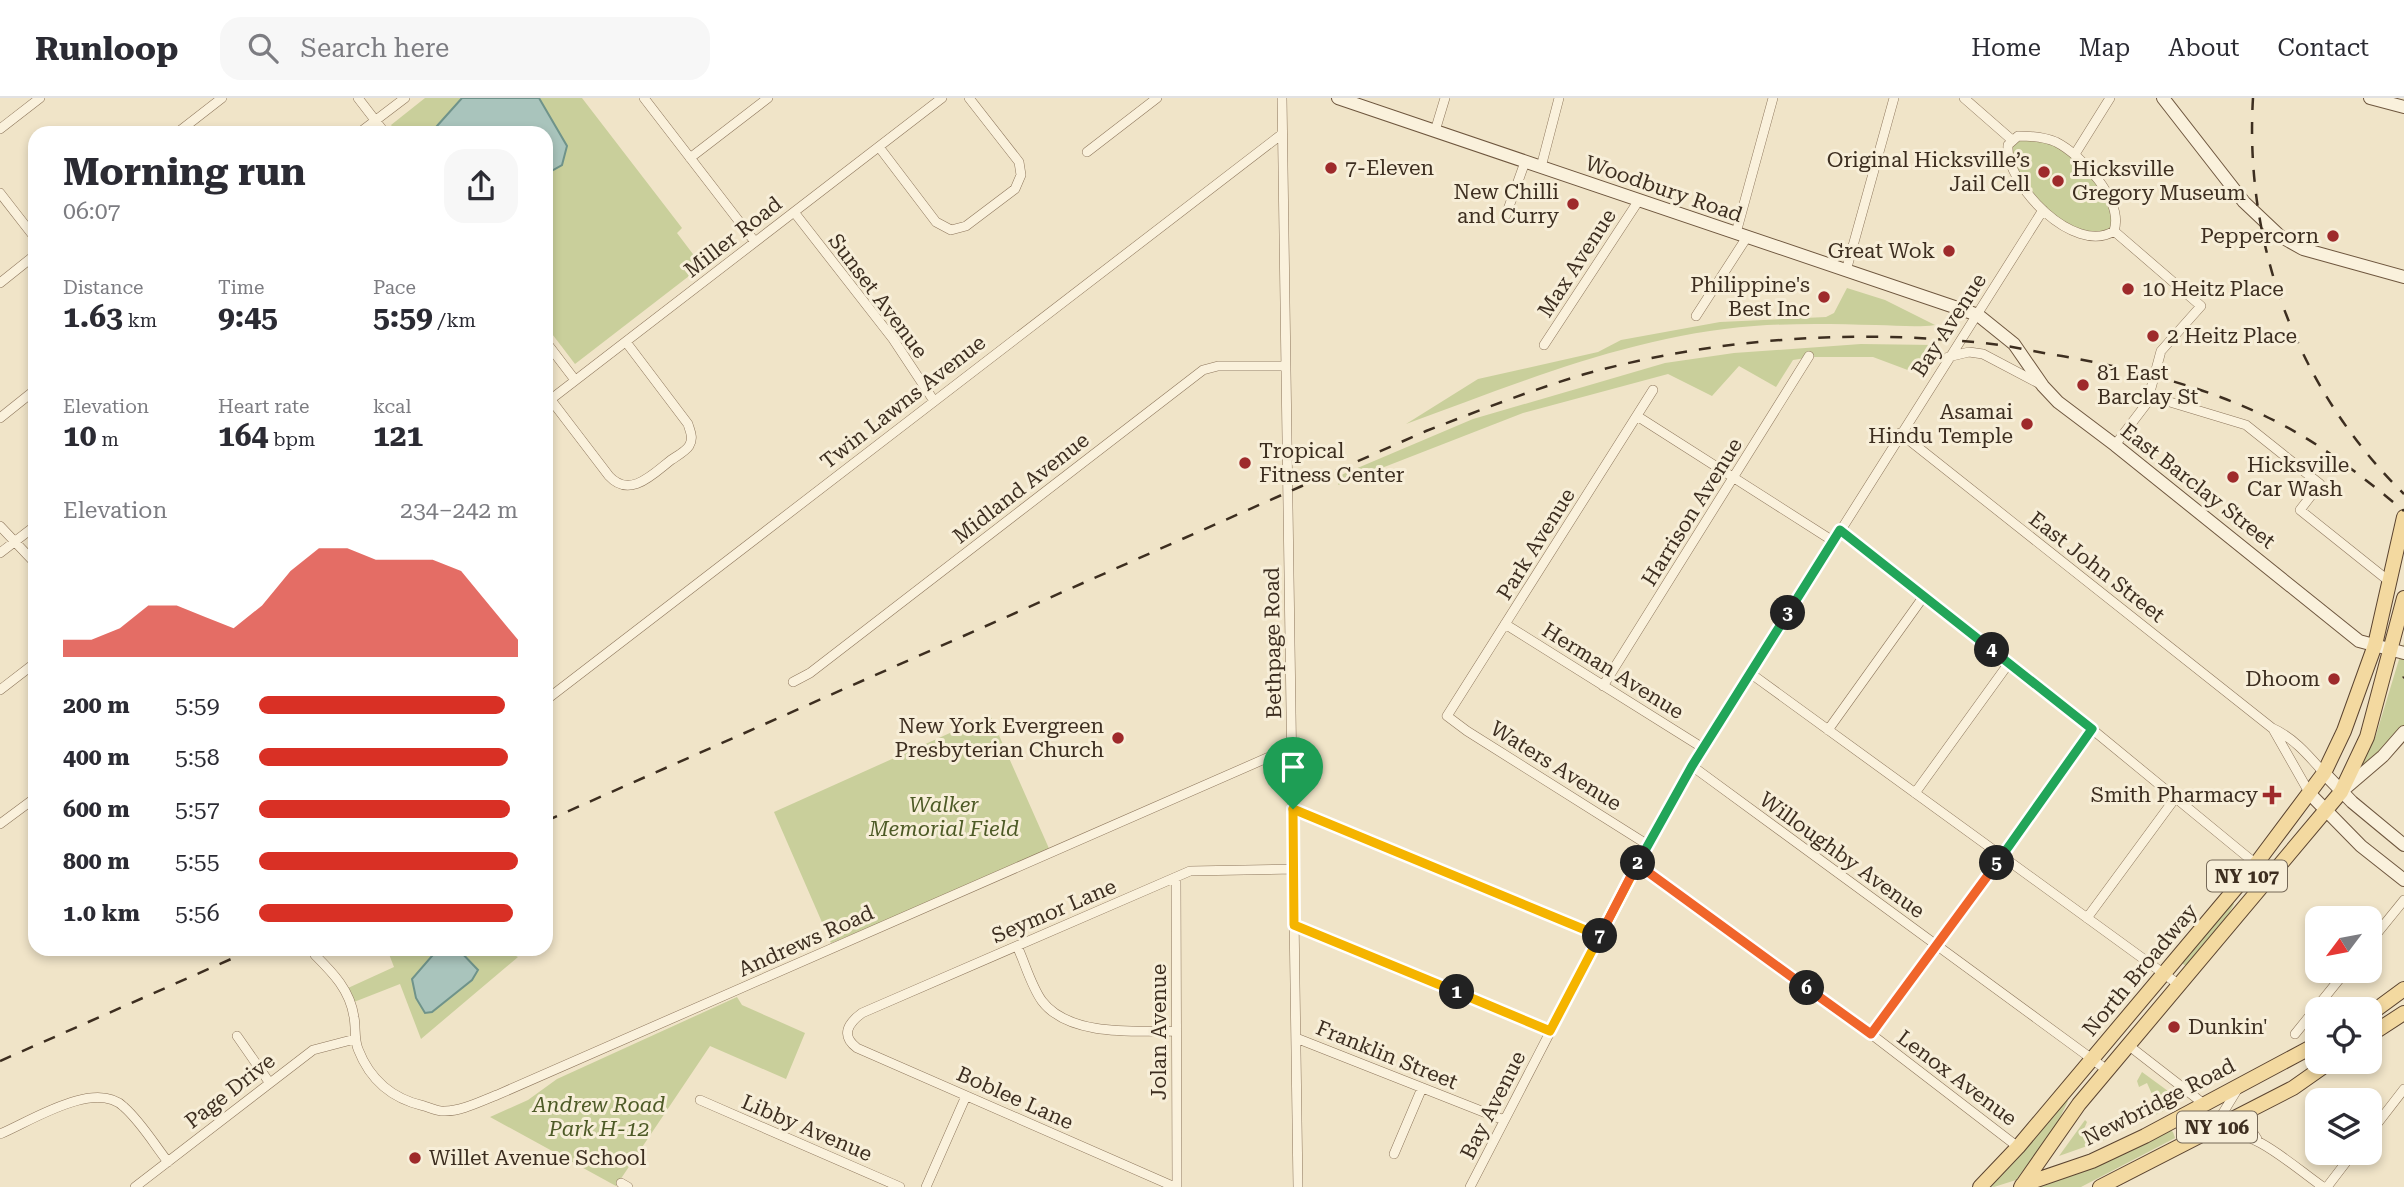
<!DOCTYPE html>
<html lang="en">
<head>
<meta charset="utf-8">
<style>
  body { margin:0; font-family:"Roboto Serif",serif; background:#f7f7f7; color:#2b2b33; height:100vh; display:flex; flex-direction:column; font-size:26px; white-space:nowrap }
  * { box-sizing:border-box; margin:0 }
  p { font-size:23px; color:#7c7c81 }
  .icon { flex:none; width:38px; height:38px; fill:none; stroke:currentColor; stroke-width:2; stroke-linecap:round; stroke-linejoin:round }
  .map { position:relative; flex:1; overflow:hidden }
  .details { position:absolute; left:28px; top:28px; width:525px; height:830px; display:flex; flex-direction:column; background:#fff; border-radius:21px; box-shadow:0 4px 10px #0003 }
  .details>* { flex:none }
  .needle { width:46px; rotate:238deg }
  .fabs { position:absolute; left:2305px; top:808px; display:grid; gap:14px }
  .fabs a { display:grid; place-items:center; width:77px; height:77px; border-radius:14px; background:#fff; box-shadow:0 4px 10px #0003; font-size:35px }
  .pin { position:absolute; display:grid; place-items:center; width:60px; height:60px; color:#fff; margin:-72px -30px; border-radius:50% 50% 50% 0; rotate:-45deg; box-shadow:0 0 7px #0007 }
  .pin .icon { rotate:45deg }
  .km { position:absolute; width:35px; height:35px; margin:-18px; border-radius:50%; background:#222; color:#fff; font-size:19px; line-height:35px; text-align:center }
  .round { display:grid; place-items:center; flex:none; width:74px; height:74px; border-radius:21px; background:#f7f7f7 }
  .head { display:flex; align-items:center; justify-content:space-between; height:119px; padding:0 35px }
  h1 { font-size:38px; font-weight:700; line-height:52px }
  .figures { display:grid; grid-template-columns:repeat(3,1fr); gap:10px; height:119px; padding:7px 35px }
  .figures div { display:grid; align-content:center }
  .figures b { font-size:30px; font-weight:700 }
  .figures small { font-size:19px; font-weight:400 }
  .figures p { font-size:19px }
  .chart { height:196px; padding:14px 35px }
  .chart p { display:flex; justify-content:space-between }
  .chart svg { width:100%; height:126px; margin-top:7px; fill:#d93025; opacity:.7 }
  ul { padding:0 35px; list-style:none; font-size:23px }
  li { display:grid; grid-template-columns:112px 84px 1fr; align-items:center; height:52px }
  li i { height:18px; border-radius:9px; background:#d93025 }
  header { display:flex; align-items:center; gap:42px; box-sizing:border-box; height:98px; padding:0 35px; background:#fff; border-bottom:2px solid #e1e1e2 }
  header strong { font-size:33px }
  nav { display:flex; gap:38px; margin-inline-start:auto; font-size:24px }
  .search { width:490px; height:63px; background:#f7f7f7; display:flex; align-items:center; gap:18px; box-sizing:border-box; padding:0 24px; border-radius:21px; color:#7c7c81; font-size:26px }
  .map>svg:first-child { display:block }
</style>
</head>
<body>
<header>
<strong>Runloop</strong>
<div class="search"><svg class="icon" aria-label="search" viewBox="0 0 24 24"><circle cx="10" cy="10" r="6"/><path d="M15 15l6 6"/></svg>Search here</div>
<nav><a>Home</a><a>Map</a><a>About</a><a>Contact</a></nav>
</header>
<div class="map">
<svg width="2404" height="1089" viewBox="0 0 2404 1089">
  <rect width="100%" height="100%" fill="#f0e4c8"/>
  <path fill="#c9cf9b" d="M425,0H582L682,130L677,135L702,168L575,266L546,228V35H397L391,27Z
    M2019,41L2055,45L2082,65L2111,108L2112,132L2089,135L2069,128L2039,106L2010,62L2012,43Z
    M1847,190L1885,202L1935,227C1915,230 1896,227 1876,227C1836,226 1794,225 1754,228C1633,237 1518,285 1406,326L1478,281L1598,254L1621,242L1720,224L1826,219L1834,215Z
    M1861,246L1934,247L1913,274L1873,259H1812L1793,262L1776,289L1739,268L1712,298L1668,276L1523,315L1338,387L1341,377L1473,321L1665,265L1734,255Z
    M2404,545V629L2354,680L2376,637Z
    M990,617L1051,755L831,845L774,714Z
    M2232,804L2234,806L2227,819L2186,868L2183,866L2182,864Z
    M387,851H501L518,859L421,941L400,886L354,904L348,890L394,869Z
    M737,899L742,907L805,935L786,981L710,948L616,1088L490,1019L528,1002L557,981Z
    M2142,974L2168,993L2171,999L2168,1011L2153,1018L2149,1009L2156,1005L2147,985L2139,989L2137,983Z
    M2065,1000L2068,1003L2056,1028L2016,1082L1994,1089L1989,1088Z
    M2085,1022L2087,1024L2084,1031L2096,1040L2104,1038L2107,1041L2059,1058Z
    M2170,1032L2173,1034L2175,1040L2081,1089H2030Z"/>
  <path fill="#a9c4bc" stroke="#6f938a" stroke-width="2" d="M462,0H539L567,48L562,67L546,76V35H441L437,28Z
    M438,851H458L478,872L472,882L432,914L425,915L416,900L412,881Z"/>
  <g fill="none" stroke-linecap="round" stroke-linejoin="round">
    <defs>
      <path id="street" d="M358,0L385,35
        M644,0L755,144
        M1282,0L1298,1089
        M1964,0L2012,42
        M0,31L40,0
        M1435,33L1445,0
        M177,35L222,0
        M359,35L405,0
        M2018,38C2031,38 2044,39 2056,44C2082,57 2124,103 2114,133C2075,158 2005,87 2008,47Z
        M879,49L936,124L951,132L966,128L1015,91L1021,77L1019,64L969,0
        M1087,54L1157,0
        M2075,56L2110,0
        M690,60L768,0
        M1541,69L1559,0
        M0,95L35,140
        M794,114L893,241L934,303
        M1506,117L1525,64
        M2114,133L2201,208L2161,253L2147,305L2115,347
        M1736,135L1773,0
        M1846,173L1894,0
        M0,185L35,157
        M1696,218L1747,139
        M546,244L575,282
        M1544,247L1639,102
        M1948,259L1969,254L1983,256L2040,286
        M2150,298L2246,327L2320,386L2300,412L2390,484
        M551,302L609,378C630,401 653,376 671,362C677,358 686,353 689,348C694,340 690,333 688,326L626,244
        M546,305L942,0
        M1637,318L1833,443
        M0,320L35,292
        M1900,335L2272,630C2293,639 2309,658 2324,675
        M0,428L35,465
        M1840,432L2082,623L2256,766
        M0,455L35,428
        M1505,526L1703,650
        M1750,575L2178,886
        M793,584L810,575L1203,272L1218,268H1286
        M1603,588L1809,258
        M0,592L35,565
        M546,602L1282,36
        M2273,631L2310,696
        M1828,632L1924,498
        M1692,668L2107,972
        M1915,695L2009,565
        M1293,711L1600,839
        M0,726L35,700
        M1648,747L1467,633L1447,618L1653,292
        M1637,766L1871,936L2018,1049
        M1176,780L1177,1089
        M2087,820L2176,699
        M1295,827L1550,934
        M2370,844L2404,802
        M1017,848C1025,865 1031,888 1042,903C1069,939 1137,933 1176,933
        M315,857C333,875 350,892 354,919C356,930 354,941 358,951C370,982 393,1001 424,1008C431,1010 439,1014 445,1013C462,1013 481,1003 497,997L1292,649
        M1871,936L2046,698L2092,631
        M2295,936L2346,873
        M237,938L269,984
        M1296,940L1504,1022
        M2128,947L2204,1006
        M2237,992L2213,1031C2256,1032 2289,1065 2323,1089
        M700,1002L900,1089
        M2254,1009L2250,1030L2257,1041
        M2370,1035L2404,991
        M0,1036C31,1023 95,981 124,1009C141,1024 154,1046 168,1064
        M1394,1056L1422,990
        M621,1085L628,1089
        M135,1089L313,952L355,941
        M926,1089L966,998
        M1175,1089L857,950C841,938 847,926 862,915L1190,773L1294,771
        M1470,1089L1637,766L1692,668L2043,112
        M2327,1089L2353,1055"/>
      <path id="secondary" d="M1338,0L1978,217L2014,246L2043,288L2058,304L2115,347L2359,543L2404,555
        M2163,0L2244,104L2280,138L2303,151L2404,179
        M2370,0L2404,9
        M2324,675L2352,704L2404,747
        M2341,694L2383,658L2404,634
        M2310,696L2361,748L2404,782"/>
      <path id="primary" d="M2370,916L2404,891
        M2370,937L2404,915
        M2022,1087L2092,1063L2145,1038L2317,946
        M1980,1089L2018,1049L2256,766L2324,675L2344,633L2375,547L2404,419
        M2021,1089L2079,1006L2341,694L2367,639L2404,500
        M2100,1089L2293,990L2330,964"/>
    </defs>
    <use href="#street" stroke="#8d765c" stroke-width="10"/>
    <use href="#secondary" stroke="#6f573f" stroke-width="14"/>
    <use href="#primary" stroke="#5b4430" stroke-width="16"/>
    <use href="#street" stroke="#faf1dc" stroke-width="9"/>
    <use href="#secondary" stroke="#faf1dc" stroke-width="12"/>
    <use href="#primary" stroke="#f3d9a0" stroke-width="14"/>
    <path stroke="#3d2e20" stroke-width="2.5" stroke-dasharray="12 12" stroke-linecap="butt" d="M2253,0C2244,148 2298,292 2404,396
      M2403,580L2404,579
      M546,723L1426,333C1478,313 1531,292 1585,276C1719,239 1862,230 2000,247C2020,250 2041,255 2062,258C2133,271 2204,288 2269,320C2319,344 2362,378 2404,413
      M0,963L256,850"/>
  </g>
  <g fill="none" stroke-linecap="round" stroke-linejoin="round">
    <defs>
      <path id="split-1" d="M1293,711L1294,827L1457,894"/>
      <path id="split-2" d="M1457,894L1550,933L1638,765"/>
      <path id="split-3" d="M1638,765L1692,668L1788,515"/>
      <path id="split-4" d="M1788,515L1840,432L1992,552"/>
      <path id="split-5" d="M1992,552L2092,631L1997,765"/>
      <path id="split-6" d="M1807,890L1871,936L1997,765"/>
      <path id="split-7" d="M1600,838L1637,766L1807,890"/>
      <path id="split-8" d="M1293,711L1600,838"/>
    </defs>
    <use href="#split-1" stroke="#fff" stroke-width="14"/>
    <use href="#split-2" stroke="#fff" stroke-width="14"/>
    <use href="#split-3" stroke="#fff" stroke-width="14"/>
    <use href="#split-4" stroke="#fff" stroke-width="14"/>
    <use href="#split-5" stroke="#fff" stroke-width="14"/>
    <use href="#split-6" stroke="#fff" stroke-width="14"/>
    <use href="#split-7" stroke="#fff" stroke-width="14"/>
    <use href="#split-8" stroke="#fff" stroke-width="14"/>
    <use href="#split-1" stroke="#f5b400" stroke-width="9"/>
    <use href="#split-2" stroke="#f5b400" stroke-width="9"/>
    <use href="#split-3" stroke="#22a559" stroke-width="9"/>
    <use href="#split-4" stroke="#22a559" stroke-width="9"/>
    <use href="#split-5" stroke="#22a559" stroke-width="9"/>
    <use href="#split-6" stroke="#f0652b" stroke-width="9"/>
    <use href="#split-7" stroke="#f0652b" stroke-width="9"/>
    <use href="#split-8" stroke="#f5b400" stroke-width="9"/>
  </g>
  <g fill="#9e2a2b" stroke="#f7eed8" stroke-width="2.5">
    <circle cx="1331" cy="70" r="7"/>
    <circle cx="2044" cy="74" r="7"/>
    <circle cx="2058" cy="83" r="7"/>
    <circle cx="1573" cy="106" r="7"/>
    <circle cx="2333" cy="138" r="7"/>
    <circle cx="1949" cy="153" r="7"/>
    <circle cx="2128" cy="191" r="7"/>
    <circle cx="1824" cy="199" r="7"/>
    <circle cx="2153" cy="238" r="7"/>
    <circle cx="2083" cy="287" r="7"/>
    <circle cx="2027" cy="326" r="7"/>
    <circle cx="1245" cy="365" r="7"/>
    <circle cx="2233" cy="379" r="7"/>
    <circle cx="2334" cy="581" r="7"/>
    <circle cx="1118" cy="640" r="7"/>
    <path d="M2268.5 686.5h7v7h7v7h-7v7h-7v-7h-7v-7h7z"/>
    <circle cx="2174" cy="929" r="7"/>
    <circle cx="415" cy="1060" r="7"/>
  </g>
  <g text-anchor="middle" stroke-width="6" stroke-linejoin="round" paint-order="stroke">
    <g fill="#f7eed8" stroke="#756857" stroke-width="2">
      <rect x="2207" y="762.5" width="80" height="31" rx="5"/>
      <rect x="2177" y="1013.5" width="80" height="31" rx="5"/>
    </g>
    <g font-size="19" font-weight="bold" fill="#3d2e20">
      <text x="2247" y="785">NY 107</text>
      <text x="2217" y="1036">NY 106</text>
    </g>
    <g font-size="21" fill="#3d2e20" stroke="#f7eed8" text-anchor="end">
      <text x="2030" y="69">Original Hicksville’s<tspan x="2030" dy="24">Jail Cell</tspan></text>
      <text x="1345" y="77" text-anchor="start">7-Eleven</text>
      <text x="2072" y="78" text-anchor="start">Hicksville<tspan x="2072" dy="24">Gregory Museum</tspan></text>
      <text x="1559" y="101">New Chilli<tspan x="1559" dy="24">and Curry</tspan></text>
      <text x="2319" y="145">Peppercorn</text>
      <text x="1935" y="160">Great Wok</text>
      <text x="1810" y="194">Philippine's<tspan x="1810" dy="24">Best Inc</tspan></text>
      <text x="2142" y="198" text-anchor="start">10 Heitz Place</text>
      <text x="2167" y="245" text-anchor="start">2 Heitz Place</text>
      <text x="2097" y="282" text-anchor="start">81 East<tspan x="2097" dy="24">Barclay St</tspan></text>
      <text x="2013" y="321">Asamai<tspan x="2013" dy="24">Hindu Temple</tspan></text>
      <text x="1259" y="360" text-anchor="start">Tropical<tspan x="1259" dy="24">Fitness Center</tspan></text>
      <text x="2247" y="374" text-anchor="start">Hicksville<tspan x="2247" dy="24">Car Wash</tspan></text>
      <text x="2320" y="588">Dhoom</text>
      <text x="1104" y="635">New York Evergreen<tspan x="1104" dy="24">Presbyterian Church</tspan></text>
      <text x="2258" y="704">Smith Pharmacy</text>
      <text x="2188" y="936" text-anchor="start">Dunkin'</text>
      <text x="429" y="1067" text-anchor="start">Willet Avenue School</text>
    </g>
    <g font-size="21" fill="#3d2e20" stroke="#f7eed8">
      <text transform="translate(1664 91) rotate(19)" y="7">Woodbury Road</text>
      <text transform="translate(733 139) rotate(-38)" y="7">Miller Road</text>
      <text transform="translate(1577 165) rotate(-57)" y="7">Max Avenue</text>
      <text transform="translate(878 198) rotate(53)" y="7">Sunset Avenue</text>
      <text transform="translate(1949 227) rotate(-57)" y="7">Bay Avenue</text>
      <text transform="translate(903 304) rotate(-38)" y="7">Twin Lawns Avenue</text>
      <text transform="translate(2198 388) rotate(38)" y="7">East Barclay Street</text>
      <text transform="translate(1021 390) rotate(-38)" y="7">Midland Avenue</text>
      <text transform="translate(1692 414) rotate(-58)" y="7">Harrison Avenue</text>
      <text transform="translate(1536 446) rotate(-58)" y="7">Park Avenue</text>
      <text transform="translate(2097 469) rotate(38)" y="7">East John Street</text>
      <text transform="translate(1273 545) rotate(-91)" y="7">Bethpage Road</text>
      <text transform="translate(1613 573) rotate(32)" y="7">Herman Avenue</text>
      <text transform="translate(1556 668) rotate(32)" y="7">Waters Avenue</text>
      <text transform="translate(1842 757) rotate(36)" y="7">Willoughby Avenue</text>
      <text transform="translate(1054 813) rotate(-23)" y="7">Seymor Lane</text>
      <text transform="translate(806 843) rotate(-24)" y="7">Andrews Road</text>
      <text transform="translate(2140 872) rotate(-50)" y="7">North Broadway</text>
      <text transform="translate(1159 934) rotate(-90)" y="7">Jolan Avenue</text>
      <text transform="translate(1387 957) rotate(22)" y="7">Franklin Street</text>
      <text transform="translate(1957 980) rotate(37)" y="7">Lenox Avenue</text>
      <text transform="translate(230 993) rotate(-38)" y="7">Page Drive</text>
      <text transform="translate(1015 1000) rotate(24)" y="7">Boblee Lane</text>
      <text transform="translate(2159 1004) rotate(-27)" y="7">Newbridge Road</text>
      <text transform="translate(1493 1007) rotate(-63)" y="7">Bay Avenue</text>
      <text transform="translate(807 1030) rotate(23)" y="7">Libby Avenue</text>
    </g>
    <g font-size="21" font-style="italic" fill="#4d5a26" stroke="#f7eed8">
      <text x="944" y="714">Walker<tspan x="944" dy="24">Memorial Field</tspan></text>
      <text x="599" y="1014">Andrew Road<tspan x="599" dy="24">Park H-12</tspan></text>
    </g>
  </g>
</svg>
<div class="fabs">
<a><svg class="needle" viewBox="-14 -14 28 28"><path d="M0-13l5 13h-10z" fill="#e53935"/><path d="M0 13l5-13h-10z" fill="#7c7c81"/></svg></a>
<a><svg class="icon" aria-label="locate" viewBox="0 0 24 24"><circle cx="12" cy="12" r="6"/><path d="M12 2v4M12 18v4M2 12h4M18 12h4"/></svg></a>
<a><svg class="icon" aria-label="layers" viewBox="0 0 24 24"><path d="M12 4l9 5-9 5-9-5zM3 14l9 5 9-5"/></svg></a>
</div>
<div class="pin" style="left:1293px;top:711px;background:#1e9e55"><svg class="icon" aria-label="arrive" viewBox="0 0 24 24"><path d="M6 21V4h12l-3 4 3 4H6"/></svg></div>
<b class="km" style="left:1457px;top:894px">1</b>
<b class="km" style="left:1638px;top:765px">2</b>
<b class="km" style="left:1788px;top:515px">3</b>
<b class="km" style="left:1992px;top:552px">4</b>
<b class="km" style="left:1997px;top:765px">5</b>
<b class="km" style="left:1807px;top:890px">6</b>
<b class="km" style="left:1600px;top:838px">7</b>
<section class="details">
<div class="head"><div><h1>Morning run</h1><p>06:07</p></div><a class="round"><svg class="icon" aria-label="share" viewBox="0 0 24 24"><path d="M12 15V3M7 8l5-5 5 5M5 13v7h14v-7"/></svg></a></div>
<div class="figures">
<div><p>Distance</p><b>1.63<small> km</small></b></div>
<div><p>Time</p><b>9:45</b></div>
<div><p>Pace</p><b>5:59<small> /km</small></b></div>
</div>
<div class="figures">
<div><p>Elevation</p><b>10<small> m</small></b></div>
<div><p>Heart rate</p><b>164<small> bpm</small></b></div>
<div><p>kcal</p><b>121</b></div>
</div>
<div class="chart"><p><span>Elevation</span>234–242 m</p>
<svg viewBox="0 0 160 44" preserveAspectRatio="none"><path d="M0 44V38L10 38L20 34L30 26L40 26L50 30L60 34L70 26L80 14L90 6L100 6L110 10L120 10L130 10L140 14L150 26L160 38V44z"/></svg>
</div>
<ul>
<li><b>200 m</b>5:59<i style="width:95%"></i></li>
<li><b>400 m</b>5:58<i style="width:96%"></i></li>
<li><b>600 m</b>5:57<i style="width:97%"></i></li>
<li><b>800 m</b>5:55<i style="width:100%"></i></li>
<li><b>1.0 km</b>5:56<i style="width:98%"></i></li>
</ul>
</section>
</div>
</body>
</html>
